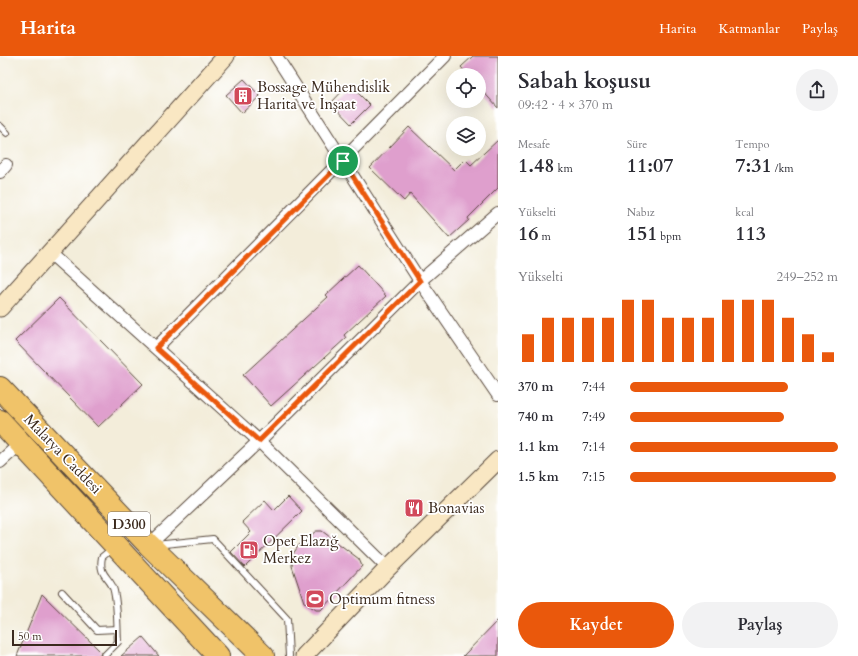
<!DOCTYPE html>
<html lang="tr">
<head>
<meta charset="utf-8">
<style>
  body { margin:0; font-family:Cardo,serif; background:#f2f2f3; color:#2b2b33; height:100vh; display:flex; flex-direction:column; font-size:15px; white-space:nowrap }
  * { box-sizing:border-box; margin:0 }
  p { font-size:13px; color:#7c7c81 }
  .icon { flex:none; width:22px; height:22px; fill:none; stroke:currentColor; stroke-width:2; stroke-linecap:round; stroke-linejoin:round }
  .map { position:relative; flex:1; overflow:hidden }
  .side { display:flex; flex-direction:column; background:#fff; width:360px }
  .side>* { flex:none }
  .controls { position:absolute; left:446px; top:12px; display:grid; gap:8px }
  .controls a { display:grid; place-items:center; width:40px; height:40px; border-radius:50%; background:#fff; box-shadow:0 4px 16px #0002; font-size:20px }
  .scale { position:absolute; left:12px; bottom:10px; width:105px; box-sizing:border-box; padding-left:4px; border:2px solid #3b2a1e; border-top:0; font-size:11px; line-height:14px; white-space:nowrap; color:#3b2a1e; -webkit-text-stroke:3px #fff; paint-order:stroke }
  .pin { position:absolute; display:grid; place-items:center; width:34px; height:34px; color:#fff; margin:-17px; border:2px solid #fff; border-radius:50%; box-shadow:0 1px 4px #0007 }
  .round { display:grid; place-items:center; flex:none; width:42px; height:42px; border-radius:21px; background:#f2f2f3 }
  .headline { display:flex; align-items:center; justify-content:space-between; height:68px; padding:0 20px }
  h1 { font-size:22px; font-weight:700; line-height:30px }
  .stats { display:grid; grid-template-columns:repeat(3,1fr); gap:6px; height:68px; padding:4px 20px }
  .stats div { display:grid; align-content:center }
  .stats b { font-size:20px; font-weight:700 }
  .stats small { font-size:11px; font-weight:400 }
  .stats p { font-size:11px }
  .chart { height:112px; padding:8px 20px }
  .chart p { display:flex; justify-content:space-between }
  .chart svg { width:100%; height:72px; margin-top:4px; stroke:#ea580c; stroke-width:6 }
  .button { display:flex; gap:8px; margin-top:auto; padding:8px 20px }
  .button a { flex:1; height:46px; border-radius:24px; background:#ea580c; color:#fff; font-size:16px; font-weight:700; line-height:46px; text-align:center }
  .button a+a { background:#f2f2f3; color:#2b2b33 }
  ul { padding:0 20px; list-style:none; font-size:13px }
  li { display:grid; grid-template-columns:64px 48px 1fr; align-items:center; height:30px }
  li i { height:10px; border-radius:5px; background:#ea580c }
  header { display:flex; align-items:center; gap:24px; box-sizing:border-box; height:56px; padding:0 20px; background:#ea580c; color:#fff }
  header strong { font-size:19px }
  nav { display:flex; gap:22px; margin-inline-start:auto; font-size:14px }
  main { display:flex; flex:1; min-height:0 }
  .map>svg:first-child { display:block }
</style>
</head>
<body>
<header>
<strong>Harita</strong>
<nav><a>Harita</a><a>Katmanlar</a><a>Paylaş</a></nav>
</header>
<main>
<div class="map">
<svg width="498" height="600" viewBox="0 0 498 600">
  <rect width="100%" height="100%" fill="#fff"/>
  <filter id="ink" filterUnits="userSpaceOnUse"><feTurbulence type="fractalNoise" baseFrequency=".025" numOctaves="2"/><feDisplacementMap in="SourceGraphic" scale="8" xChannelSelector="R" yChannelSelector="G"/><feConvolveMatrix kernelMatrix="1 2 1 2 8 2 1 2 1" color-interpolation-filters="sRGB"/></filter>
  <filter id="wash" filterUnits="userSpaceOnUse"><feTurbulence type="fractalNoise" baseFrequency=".012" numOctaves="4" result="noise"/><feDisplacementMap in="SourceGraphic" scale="16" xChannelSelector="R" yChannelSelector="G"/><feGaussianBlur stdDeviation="0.9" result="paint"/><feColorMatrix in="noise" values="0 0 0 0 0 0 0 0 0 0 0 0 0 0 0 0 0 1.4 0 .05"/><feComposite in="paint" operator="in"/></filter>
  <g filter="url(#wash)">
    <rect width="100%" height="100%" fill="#f3edda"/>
    <g id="blocks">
      <path fill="#df9fcd" d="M473,0H498V52L479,31V19H468L461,11Z
        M244,23L260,40L242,57L226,39Z
        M349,28L370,49L351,68L331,47Z
        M409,71L454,114L465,103L471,109L498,84V132L468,162L469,164L449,182L410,138L404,145L370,112Z
        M358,209L386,240L344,279L346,282L271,350L243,319L328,241L326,239Z
        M59,242L143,328L98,371L15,285Z
        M288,440L302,455L245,511L231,496L251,476L242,466L265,444L274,454Z
        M316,475H322L359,503L362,510L321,554H316L304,546L292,510L293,498L299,489Z
        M42,538L101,596L100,600H17Z
        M498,564V600H463Z
        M143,581L159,600H121Z"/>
    </g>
  </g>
  <g filter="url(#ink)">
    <use href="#blocks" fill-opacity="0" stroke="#57473a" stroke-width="1"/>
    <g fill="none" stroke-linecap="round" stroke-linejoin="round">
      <defs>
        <path id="lane" d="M0,70L7,77
          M155,489L213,483L287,563L289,600
          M62,536L97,574L117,573
          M104,600L118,586C117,569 118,552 114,535C111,521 98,521 102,501L113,492"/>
        <path id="street" d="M276,0L420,225L498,339
          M0,116L6,109
          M49,196L259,385L388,512
          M156,292L445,0
          M0,406L21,387
          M149,489L259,385L420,225L498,157"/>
        <path id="secondary" d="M0,252L226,0
          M304,600L388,512L498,404"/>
        <path id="highway" d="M0,332L149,489L263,600
          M0,365L218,600"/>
      </defs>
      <use href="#lane" stroke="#57473a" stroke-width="8"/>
      <use href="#street" stroke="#57473a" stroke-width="14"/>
      <use href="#secondary" stroke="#57473a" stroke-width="19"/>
      <use href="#highway" stroke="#57473a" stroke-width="24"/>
      <use href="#lane" stroke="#fff" stroke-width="6"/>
      <use href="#street" stroke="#fff" stroke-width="12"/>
      <use href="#secondary" stroke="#f9e7c3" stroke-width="17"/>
      <use href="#highway" stroke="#f0c369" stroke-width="22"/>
    </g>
  </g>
  <g fill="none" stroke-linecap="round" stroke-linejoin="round" filter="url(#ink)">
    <defs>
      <path id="route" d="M343,105L420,225L259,385L156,292Z"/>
    </defs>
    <use href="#route" stroke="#fff" stroke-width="8"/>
    <use href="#route" stroke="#ea580c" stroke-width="5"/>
  </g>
  <defs>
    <symbol id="building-square" viewBox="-11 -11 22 22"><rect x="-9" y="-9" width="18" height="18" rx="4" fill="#d1495b" stroke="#fff"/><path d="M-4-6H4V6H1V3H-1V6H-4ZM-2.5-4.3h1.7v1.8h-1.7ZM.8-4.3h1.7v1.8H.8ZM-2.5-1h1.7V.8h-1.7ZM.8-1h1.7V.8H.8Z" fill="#fff"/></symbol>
    <symbol id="restaurant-square" viewBox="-11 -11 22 22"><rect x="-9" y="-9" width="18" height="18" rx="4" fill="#d1495b" stroke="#fff"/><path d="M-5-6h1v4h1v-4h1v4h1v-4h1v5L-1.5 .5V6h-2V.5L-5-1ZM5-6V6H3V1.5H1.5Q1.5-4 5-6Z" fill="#fff"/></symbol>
    <symbol id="fuel-square" viewBox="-11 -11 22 22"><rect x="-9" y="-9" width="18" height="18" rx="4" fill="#d1495b" stroke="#fff"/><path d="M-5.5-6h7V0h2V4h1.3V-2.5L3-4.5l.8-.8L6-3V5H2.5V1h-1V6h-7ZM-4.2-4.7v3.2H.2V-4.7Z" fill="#fff"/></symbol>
    <symbol id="stadium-square" viewBox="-11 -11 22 22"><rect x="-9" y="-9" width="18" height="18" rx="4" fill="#d1495b" stroke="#fff"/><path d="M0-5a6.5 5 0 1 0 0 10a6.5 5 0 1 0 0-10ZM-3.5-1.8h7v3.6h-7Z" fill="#fff"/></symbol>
  </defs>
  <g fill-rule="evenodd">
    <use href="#building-square" x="232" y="29" width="22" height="22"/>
    <use href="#restaurant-square" x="403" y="441" width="22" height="22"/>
    <use href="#fuel-square" x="238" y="483" width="22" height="22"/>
    <use href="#stadium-square" x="304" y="532" width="22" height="22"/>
  </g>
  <g text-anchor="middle" stroke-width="3.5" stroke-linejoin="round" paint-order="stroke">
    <rect fill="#fff" stroke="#766a62" stroke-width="1" x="108" y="456" width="42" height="24" rx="3"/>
    <g font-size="14" font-weight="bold" fill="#3b2a1e">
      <text x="129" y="473">D300</text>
    </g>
    <g font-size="15" fill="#3b2a1e" stroke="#fff" text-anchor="start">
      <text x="257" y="36">Bossage Mühendislik<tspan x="257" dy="17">Harita ve İnşaat</tspan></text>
      <text x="428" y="457">Bonavias</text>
      <text x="263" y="490">Opet Elazığ<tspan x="263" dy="17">Merkez</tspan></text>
      <text x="329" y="548">Optimum fitness</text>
    </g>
    <g font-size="15" fill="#3b2a1e" stroke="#fff">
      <text transform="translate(63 398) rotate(46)" y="5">Malatya Caddesi</text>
    </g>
  </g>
</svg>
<div class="controls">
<a><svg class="icon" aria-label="locate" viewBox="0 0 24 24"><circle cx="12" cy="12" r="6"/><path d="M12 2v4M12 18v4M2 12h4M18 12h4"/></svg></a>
<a><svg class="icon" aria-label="layers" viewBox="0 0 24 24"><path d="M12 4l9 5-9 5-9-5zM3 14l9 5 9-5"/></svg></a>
</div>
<div class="scale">50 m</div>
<div class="pin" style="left:343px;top:105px;background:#1e9e55"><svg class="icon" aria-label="arrive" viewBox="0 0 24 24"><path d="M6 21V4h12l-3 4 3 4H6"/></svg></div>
</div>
<section class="side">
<div class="headline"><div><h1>Sabah koşusu</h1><p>09:42 · 4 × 370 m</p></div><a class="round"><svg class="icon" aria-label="share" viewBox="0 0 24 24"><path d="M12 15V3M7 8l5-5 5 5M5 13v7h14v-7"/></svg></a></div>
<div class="stats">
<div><p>Mesafe</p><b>1.48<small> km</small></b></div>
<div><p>Süre</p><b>11:07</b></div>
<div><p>Tempo</p><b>7:31<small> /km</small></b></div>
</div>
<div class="stats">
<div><p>Yükselti</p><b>16<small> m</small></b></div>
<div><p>Nabız</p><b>151<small> bpm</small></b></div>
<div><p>kcal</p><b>113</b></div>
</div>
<div class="chart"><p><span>Yükselti</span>249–252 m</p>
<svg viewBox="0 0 160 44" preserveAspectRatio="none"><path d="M5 44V27M15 44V17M25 44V17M35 44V17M45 44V17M55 44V6M65 44V6M75 44V17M85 44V17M95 44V17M105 44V6M115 44V6M125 44V6M135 44V17M145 44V27M155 44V38"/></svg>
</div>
<ul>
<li><b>370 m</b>7:44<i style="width:76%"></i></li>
<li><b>740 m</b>7:49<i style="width:74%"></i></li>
<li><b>1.1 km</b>7:14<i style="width:100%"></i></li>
<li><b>1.5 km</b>7:15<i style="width:99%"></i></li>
</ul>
<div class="button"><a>Kaydet</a><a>Paylaş</a></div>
</section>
</main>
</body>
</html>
